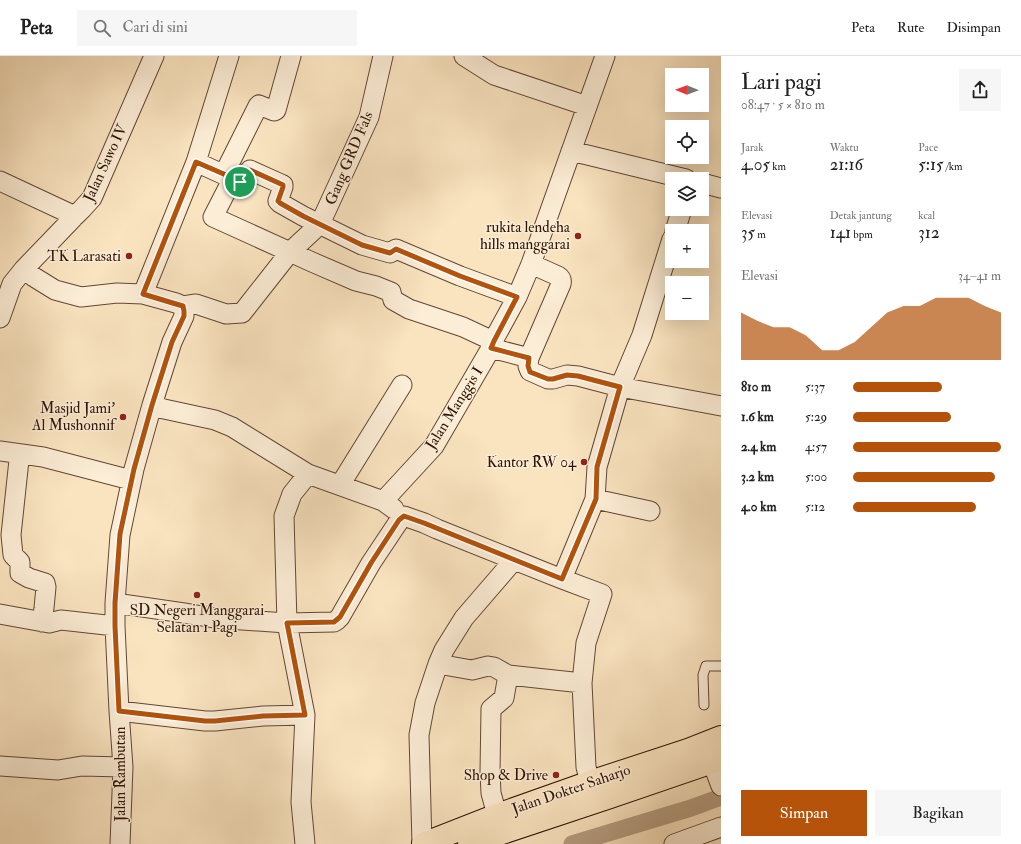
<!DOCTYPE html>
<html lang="id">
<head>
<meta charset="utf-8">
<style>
  body { margin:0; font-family:"IM FELL Double Pica",serif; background:#f6f6f6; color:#222; height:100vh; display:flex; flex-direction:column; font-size:15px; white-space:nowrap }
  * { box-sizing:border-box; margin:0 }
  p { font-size:13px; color:#767676 }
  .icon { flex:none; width:22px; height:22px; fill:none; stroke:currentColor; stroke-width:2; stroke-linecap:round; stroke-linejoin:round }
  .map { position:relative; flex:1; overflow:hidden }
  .sheet { display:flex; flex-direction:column; background:#fff; width:300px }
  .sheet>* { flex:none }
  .needle { width:26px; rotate:271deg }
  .controls { position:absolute; left:665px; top:12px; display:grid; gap:8px }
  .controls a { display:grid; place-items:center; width:44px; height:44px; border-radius:0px; background:#fff; box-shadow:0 4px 16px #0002; font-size:20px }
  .pin { position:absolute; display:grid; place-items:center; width:34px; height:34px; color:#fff; margin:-17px; border:2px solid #fff; border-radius:50%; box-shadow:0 1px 4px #0007 }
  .round { display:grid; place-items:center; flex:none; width:42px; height:42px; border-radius:0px; background:#f6f6f6 }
  .head { display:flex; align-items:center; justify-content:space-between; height:68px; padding:0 20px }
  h1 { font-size:22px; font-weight:600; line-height:30px }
  .stats { display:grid; grid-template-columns:repeat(3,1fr); gap:6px; height:68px; padding:4px 20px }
  .stats div { display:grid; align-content:center }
  .stats b { font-size:17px; font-weight:600 }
  .stats small { font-size:11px; font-weight:400 }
  .stats p { font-size:11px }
  .chart { height:112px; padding:8px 20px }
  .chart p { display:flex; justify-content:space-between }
  .chart svg { width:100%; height:72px; margin-top:4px; fill:#b45309; opacity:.7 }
  .action { display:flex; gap:8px; margin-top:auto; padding:8px 20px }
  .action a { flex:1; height:46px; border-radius:0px; background:#b45309; color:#fff; font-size:16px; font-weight:600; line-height:46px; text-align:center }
  .action a+a { background:#f6f6f6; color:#222 }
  ul { padding:0 20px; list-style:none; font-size:13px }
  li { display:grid; grid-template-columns:64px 48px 1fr; align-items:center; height:30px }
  li i { height:10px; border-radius:5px; background:#b45309 }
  header { display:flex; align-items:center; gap:24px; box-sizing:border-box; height:56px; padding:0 20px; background:#fff; border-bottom:1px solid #e0e0e0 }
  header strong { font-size:19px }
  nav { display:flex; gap:22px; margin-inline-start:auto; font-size:14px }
  .search { width:280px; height:36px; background:#f6f6f6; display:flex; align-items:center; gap:10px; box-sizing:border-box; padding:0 14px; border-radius:0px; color:#767676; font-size:15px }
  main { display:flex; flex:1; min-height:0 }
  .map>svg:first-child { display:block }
</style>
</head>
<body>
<header>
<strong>Peta</strong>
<div class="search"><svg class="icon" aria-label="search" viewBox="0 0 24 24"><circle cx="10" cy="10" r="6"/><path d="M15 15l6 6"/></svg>Cari di sini</div>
<nav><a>Peta</a><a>Rute</a><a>Disimpan</a></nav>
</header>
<main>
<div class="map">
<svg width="721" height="788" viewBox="0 0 721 788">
  <rect width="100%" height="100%" fill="#fae4c0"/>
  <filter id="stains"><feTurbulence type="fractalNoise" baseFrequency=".005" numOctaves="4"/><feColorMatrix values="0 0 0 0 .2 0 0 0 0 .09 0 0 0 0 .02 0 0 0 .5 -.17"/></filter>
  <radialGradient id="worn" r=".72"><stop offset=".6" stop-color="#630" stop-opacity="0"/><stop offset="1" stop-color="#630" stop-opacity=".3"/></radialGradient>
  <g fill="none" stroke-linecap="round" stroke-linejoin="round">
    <path stroke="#b59d81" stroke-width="17" d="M572,788L691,752L721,741"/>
    <defs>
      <path id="lane" d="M704,649L703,619L706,610H721"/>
      <path id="street" d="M464,0L494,19L587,50
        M571,95L686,123
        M196,106L240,126L242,125L250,114L281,128L283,129V131L278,145L280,147L303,160L362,189L390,197L396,193L460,220L517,241
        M224,118L258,50L259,49L274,55L276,54L291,0
        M233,122L213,161L312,206L356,225L376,230L391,236L393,244L409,253L463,271L493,285
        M0,125L75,160
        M702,127L721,132
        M675,175L682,153
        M24,213L34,221L55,234L81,241L117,237L143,238L176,247L183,250L184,255V260L172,286L152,349L134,413L120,479L115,547V570L119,655L123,711L120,788
        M143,238L196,106L229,0
        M183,250L196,248L226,258L242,257L290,196L320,168L369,61L383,0
        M0,262L12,228L24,213L75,160L82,153L92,142L154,0
        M491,292L529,302L528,310L530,315L548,323H553L567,319L578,320L620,331L721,350
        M529,302L561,228C562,224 561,222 558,220L531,208
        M152,349L164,353L215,364L232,371L308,418
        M0,395L43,401L131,424
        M21,399L19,404L11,479L13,499L20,506V517L29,522L45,527L46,531L44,552L42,566
        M340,429L402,329
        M595,443L650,455
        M383,445L387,441L434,390L491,292L493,285L517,241L531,208L605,0
        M562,523L595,443L597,411L620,331L642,279L672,183
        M115,547L184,557L214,562L287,567L334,566L337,564L340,561L371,507L399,465L404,460L424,467L437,473L562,523L602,538L586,587L582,627L586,711L590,726
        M0,558L49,567L61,564L115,570
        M438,608L472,614L488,610L494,611L508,619
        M119,655L205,665H215L263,660L305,659
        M712,706L721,730
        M0,710L58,714L82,710L123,711
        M497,759L491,737L490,716L491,653L504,642L508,619L582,627
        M305,788L301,746L305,659L287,567L284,460L292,438L308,418L383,445L394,453
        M422,788L419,679L425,647L438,608L444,594L464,562L514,504
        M674,788L721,771"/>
      <path id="primary" d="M423,788L497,759L590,726L688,694L721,681
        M469,788L610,741L721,703"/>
    </defs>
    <use href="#lane" stroke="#614734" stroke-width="11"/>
    <use href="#street" stroke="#614734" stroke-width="21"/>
    <use href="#primary" stroke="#2e1306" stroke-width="24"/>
    <use href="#lane" stroke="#fcedd6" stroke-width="9"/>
    <use href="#street" stroke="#fcedd6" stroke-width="19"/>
    <use href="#primary" stroke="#fae4c0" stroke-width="22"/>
  </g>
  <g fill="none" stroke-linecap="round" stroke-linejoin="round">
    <defs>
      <path id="route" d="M196,106L233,122L240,126L242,125L250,114L281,128L283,129V131L278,145L280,147L303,160L362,189L390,197L396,193L460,220L517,241L494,285L491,292L529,302L528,310L530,316L548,323H553L567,319L578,320L620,331L597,411L596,443L562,523L424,467L404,460L399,464L371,507L340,561L334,566L287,567L305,659L263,660L215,665H205L119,655L115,570V547L120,478L134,413L152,349L172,286L184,260V255L183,250L176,248L143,238Z"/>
    </defs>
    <use href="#route" stroke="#fff" stroke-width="8"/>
    <use href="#route" stroke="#b45309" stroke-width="5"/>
  </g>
  <g fill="#8f2418" stroke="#fcedd6" stroke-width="1.5">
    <circle cx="578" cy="180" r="4"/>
    <circle cx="129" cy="200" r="4"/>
    <circle cx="123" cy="361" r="4"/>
    <circle cx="584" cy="406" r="4"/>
    <circle cx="197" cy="539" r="4"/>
    <circle cx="556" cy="719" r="4"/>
  </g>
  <g text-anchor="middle" stroke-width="3" stroke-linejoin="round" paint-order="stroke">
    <g font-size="15" fill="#2e1306" stroke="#fcedd6">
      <text transform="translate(349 102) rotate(-67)" y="5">Gang GRD Fals</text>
      <text transform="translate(105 107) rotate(-65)" y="5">Jalan Sawo IV</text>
      <text transform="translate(454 352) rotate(-58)" y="5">Jalan Manggis I</text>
      <text transform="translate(120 718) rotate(-90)" y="5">Jalan Rambutan</text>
      <text transform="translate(571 733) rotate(-19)" y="5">Jalan Dokter Saharjo</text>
    </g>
    <g font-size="15" fill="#2e1306" stroke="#fcedd6" text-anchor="end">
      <text x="570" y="176">rukita lendeha<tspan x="570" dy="17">hills manggarai</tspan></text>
      <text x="121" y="205">TK Larasati</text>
      <text x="115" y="357">Masjid Jami'<tspan x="115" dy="17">Al Mushonnif</tspan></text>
      <text x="576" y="411">Kantor RW 04</text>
      <text x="197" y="559" text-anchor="middle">SD Negeri Manggarai<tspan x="197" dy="17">Selatan 1 Pagi</tspan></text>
      <text x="548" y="724">Shop &amp; Drive</text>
    </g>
  </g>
  <rect width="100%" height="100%" filter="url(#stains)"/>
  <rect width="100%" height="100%" fill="url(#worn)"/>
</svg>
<div class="controls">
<a><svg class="needle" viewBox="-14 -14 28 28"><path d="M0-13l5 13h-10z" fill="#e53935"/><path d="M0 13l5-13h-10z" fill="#767676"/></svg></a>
<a><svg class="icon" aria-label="locate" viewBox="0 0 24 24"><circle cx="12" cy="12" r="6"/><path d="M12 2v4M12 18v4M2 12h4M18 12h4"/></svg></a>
<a><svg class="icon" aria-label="layers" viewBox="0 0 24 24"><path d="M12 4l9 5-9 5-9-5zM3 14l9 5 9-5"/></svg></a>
<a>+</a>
<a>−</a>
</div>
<div class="pin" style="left:240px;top:126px;background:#1e9e55"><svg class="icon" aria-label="arrive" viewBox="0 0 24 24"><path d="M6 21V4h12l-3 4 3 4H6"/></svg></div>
</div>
<section class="sheet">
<div class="head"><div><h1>Lari pagi</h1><p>08:47 · 5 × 810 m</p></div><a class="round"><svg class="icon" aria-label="share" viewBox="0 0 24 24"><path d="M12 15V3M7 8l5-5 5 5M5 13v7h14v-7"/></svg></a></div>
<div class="stats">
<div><p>Jarak</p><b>4.05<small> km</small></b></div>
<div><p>Waktu</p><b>21:16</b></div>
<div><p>Pace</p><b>5:15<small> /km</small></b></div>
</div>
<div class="stats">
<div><p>Elevasi</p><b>35<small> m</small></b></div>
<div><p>Detak jantung</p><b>141<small> bpm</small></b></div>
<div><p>kcal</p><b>312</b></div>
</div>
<div class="chart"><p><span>Elevasi</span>34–41 m</p>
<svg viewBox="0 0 160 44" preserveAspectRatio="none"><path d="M0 44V15L10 20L20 24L30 24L40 29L50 38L60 38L70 33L80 24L90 15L100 11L110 11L120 6L130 6L140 6L150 11L160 15V44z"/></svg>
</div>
<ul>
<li><b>810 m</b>5:37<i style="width:60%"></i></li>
<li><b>1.6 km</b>5:29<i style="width:66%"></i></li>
<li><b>2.4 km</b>4:57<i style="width:100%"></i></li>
<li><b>3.2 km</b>5:00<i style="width:96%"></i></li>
<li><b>4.0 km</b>5:12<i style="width:83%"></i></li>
</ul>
<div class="action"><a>Simpan</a><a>Bagikan</a></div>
</section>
</main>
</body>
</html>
